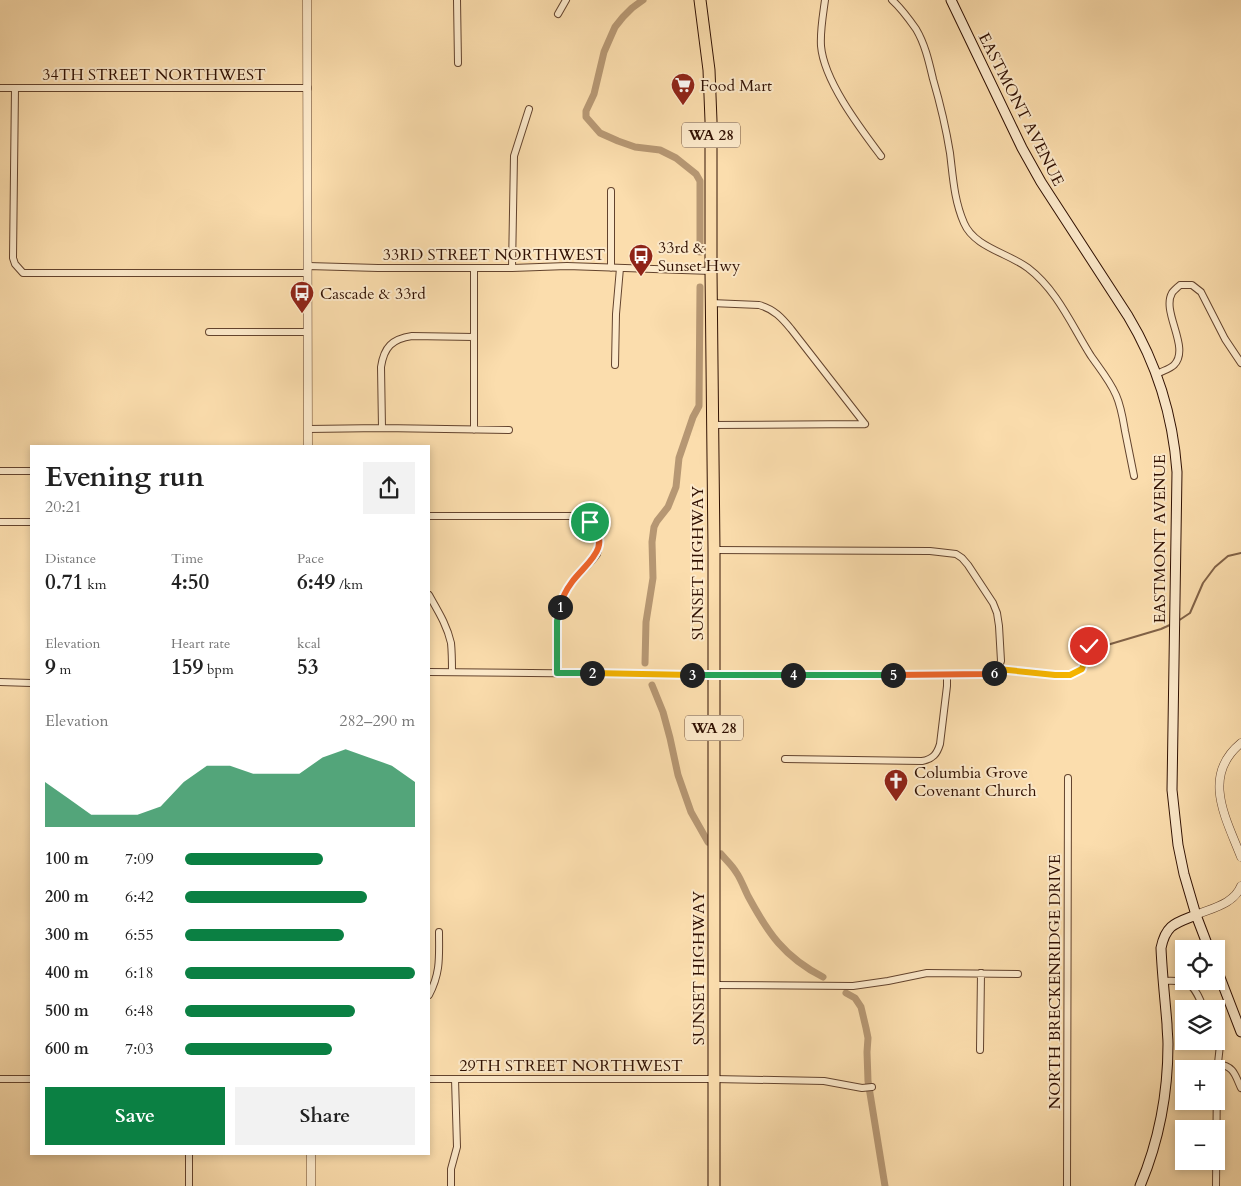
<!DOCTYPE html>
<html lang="en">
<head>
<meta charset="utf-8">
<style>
  body { margin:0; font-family:Cardo,serif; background:#f2f2f2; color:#222; height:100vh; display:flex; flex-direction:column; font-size:19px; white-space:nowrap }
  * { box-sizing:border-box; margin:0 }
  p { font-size:16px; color:#767676 }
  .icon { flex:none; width:28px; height:28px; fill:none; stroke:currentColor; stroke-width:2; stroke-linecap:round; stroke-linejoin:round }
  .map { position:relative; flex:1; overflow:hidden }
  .details { position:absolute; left:30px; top:445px; width:400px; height:710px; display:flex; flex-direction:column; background:#fff; border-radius:0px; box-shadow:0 2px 8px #0003 }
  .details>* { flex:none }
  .buttons { position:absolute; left:1175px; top:940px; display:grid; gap:10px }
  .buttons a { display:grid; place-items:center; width:50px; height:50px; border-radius:0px; background:#fff; box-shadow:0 2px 8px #0003; font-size:25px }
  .pin { position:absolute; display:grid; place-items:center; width:42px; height:42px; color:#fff; margin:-21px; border:2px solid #fff; border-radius:50%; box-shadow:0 1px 5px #0007 }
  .km { position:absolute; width:25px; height:25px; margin:-12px; border-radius:50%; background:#222; color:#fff; font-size:14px; line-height:25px; text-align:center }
  .round { display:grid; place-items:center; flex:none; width:52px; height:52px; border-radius:0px; background:#f2f2f2 }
  .overview { display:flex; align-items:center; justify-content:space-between; height:85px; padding:0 15px }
  h1 { font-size:28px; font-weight:600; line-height:38px }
  .stats { display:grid; grid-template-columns:repeat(3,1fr); gap:8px; height:85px; padding:5px 15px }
  .stats div { display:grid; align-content:center }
  .stats b { font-size:21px; font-weight:600 }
  .stats small { font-size:14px; font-weight:400 }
  .stats p { font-size:14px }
  .chart { height:140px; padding:10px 15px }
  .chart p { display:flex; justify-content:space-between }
  .chart svg { width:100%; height:90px; margin-top:5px; fill:#0b8043; opacity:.7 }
  .primary-button { display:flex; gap:10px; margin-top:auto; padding:10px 15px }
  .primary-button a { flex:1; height:58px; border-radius:0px; background:#0b8043; color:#fff; font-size:20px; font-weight:600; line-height:58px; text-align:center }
  .primary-button a+a { background:#f2f2f2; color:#222 }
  ul { padding:0 15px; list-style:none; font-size:16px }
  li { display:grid; grid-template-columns:80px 60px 1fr; align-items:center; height:38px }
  li i { height:12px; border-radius:6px; background:#0b8043 }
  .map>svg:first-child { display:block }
</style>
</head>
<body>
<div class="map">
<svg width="1241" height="1186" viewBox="0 0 1241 1186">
  <rect width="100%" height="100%" fill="#fbddad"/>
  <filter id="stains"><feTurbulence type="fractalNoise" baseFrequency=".004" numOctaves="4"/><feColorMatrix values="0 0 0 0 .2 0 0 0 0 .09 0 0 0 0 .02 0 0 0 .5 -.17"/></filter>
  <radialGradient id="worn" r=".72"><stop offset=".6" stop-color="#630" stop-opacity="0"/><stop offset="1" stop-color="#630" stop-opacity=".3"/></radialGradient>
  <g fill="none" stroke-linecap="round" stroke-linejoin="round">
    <path stroke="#806146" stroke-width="2" d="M1178,621L1190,613L1203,583L1215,567L1228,556L1241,553
      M1097,648L1161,629L1172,624"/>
    <path stroke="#b69773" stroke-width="7" d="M643,0L632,8L623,17L615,27L611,36L604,52L594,94L586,111V117L600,133L618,141L635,147L660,150L676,158L696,174L700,181V252
      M645,663L646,622L653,578L652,542L654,527L657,521L668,507L676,487L679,458L693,417L699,406L700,287
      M652,685L663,712L670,738L678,775L691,812L708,842
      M721,854C726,860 732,865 736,872C741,879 744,888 748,896C768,933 784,957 823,977
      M846,993L855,998L861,1007L866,1028L868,1038L867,1052L868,1081L885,1186"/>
    <defs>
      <path id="minor" d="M457,0L458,63
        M825,0C823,15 820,31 821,46C824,81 860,128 881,156
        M892,0C901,8 909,19 916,29C925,44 929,62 933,79C940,103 946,128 950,153C953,177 954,200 964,223C974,247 1008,253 1028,268C1057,290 1072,326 1091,356C1100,369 1110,381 1116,395C1121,406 1123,419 1125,431C1128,446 1131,461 1134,476
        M558,14L566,0
        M0,88H308
        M15,88L13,258L15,264L23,273H308
        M611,191V268
        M308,266L378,268H512L567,266L711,271
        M474,268V430
        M512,268L514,156L529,109
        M711,303L759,305C774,309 782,318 791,329L865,424
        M209,332H308
        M615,365L616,314L620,268
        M1157,374C1162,371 1170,369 1174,365C1191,348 1161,312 1172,293C1174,290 1178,287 1180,285H1192L1201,292L1225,339L1241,363
        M712,425L865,424
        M382,428L381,367C384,347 392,339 412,336L474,337
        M308,429L382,428L509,430
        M0,471H31
        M429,516H576C594,520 603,536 597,554C588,567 575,576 567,590C552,614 557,646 557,673
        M0,522H31
        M429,595C438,611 447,625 451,643C452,653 452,662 452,672
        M998,669L1055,675H1070L1082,669L1089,646
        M429,672L714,675H947L987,674L994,673L998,669L1001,661L999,626L997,613L993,603L968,565L962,558L956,554L930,551L714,550
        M0,682L31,683
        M785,759L922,761C933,759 937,754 940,744L947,686V675
        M1163,981C1191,979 1194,985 1204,1009
        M714,985L853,986L888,981L927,973L1018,974
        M429,995C441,972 439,956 439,932
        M1216,1034L1220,1045L1217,1072L1216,1186
        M980,1050L981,973
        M1218,1064C1234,1066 1235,1075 1241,1088
        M0,1079H31
        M429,1079H714L824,1081L862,1088L872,1087
        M189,1154V1186
        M451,1186V1169L457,1147L455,1079
        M1067,1186L1068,778"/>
      <path id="tertiary" d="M307,0L308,446
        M1241,743C1201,776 1226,818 1241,857
        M1196,915C1212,908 1234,904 1241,886
        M311,1154V1186"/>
      <path id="secondary" d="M951,0L1022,148L1041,182L1128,316C1157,364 1173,416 1177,472L1172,790L1178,845L1184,874L1196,915L1209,949
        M1216,967L1241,1032
        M1140,1186C1159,1141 1168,1093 1168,1044C1168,1037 1167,1031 1167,1024C1165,999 1162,973 1161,948C1166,924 1176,923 1196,915"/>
      <path id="trunk" d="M700,0L709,70L711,121V271L714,550V1186"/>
    </defs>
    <use href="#minor" stroke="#63432d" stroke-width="8"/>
    <use href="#tertiary" stroke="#63432d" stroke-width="9"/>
    <use href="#secondary" stroke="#301002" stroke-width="11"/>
    <use href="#trunk" stroke="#301002" stroke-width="13"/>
    <use href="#minor" stroke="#fce9ca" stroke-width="6"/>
    <use href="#tertiary" stroke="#fce9ca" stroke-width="8"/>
    <use href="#secondary" stroke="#fce9ca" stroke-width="9"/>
    <use href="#trunk" stroke="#fbddad" stroke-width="11"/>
  </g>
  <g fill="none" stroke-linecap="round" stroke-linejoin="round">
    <defs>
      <path id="split-1" d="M560,607C562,598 566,590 572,582C586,563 614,547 590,522"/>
      <path id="split-2" d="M560,607L557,621V673H592"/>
      <path id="split-3" d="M592,673L692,675"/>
      <path id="split-4" d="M692,675H793"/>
      <path id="split-5" d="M793,675H893"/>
      <path id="split-6" d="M893,675L987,674L994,673"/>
      <path id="split-7" d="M994,673L998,669L1055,675H1070L1082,669L1089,646"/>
    </defs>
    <use href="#split-1" stroke="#fff" stroke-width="10"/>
    <use href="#split-2" stroke="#fff" stroke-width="10"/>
    <use href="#split-3" stroke="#fff" stroke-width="10"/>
    <use href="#split-4" stroke="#fff" stroke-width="10"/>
    <use href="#split-5" stroke="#fff" stroke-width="10"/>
    <use href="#split-6" stroke="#fff" stroke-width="10"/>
    <use href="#split-7" stroke="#fff" stroke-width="10"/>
    <use href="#split-1" stroke="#f0652b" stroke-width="6"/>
    <use href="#split-2" stroke="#22a559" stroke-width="6"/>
    <use href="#split-3" stroke="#f5b400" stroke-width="6"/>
    <use href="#split-4" stroke="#22a559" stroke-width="6"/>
    <use href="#split-5" stroke="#22a559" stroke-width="6"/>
    <use href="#split-6" stroke="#f0652b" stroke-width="6"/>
    <use href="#split-7" stroke="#f5b400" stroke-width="6"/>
  </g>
  <defs>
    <symbol id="supermarket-pin" viewBox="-11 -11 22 30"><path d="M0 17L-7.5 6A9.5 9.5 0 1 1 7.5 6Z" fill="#8f2418" stroke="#fce9ca"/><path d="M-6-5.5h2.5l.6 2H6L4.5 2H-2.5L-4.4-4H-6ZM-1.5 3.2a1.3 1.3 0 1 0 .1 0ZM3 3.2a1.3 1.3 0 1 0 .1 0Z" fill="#fff"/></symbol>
    <symbol id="bus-pin" viewBox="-11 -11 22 30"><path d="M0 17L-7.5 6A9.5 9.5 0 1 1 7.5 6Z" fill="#8f2418" stroke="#fce9ca"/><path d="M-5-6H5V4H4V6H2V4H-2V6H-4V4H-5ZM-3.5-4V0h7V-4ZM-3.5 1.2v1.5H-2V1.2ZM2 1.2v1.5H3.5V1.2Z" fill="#fff"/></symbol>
    <symbol id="church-pin" viewBox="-11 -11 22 30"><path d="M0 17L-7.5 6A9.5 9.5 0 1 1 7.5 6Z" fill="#8f2418" stroke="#fce9ca"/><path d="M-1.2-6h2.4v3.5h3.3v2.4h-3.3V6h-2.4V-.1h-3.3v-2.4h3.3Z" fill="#fff"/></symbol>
  </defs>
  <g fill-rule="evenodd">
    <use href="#supermarket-pin" x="669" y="71" width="28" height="38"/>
    <use href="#bus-pin" x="627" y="242" width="28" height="38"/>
    <use href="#bus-pin" x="288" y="279" width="28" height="38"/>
    <use href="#church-pin" x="882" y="767" width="28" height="38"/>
  </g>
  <g text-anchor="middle" stroke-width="4" stroke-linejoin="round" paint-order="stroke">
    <g fill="#fce9ca" stroke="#6d513e" stroke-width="1">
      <rect x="682" y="122.5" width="58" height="25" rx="4"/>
      <rect x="685" y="715.5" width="58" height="25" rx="4"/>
    </g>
    <g font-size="15" font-weight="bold" fill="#301002">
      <text x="711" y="140">WA 28</text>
      <text x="714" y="733">WA 28</text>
    </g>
    <g font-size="16" fill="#301002" stroke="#fce9ca">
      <text x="154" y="80">34TH STREET NORTHWEST</text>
      <text transform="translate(1022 109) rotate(63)" y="6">EASTMONT AVENUE</text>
      <text x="494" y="260">33RD STREET NORTHWEST</text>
      <text transform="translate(1159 539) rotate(-90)" y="6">EASTMONT AVENUE</text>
      <text transform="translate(697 563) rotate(-90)" y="6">SUNSET HIGHWAY</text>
      <text transform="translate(698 968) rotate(-90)" y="6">SUNSET HIGHWAY</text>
      <text transform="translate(1054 982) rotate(-90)" y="6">NORTH BRECKENRIDGE DRIVE</text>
      <text x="571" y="1071">29TH STREET NORTHWEST</text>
    </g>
    <g font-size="16" fill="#301002" stroke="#fce9ca" text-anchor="start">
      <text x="700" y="91">Food Mart</text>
      <text x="658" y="253">33rd &amp;<tspan x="658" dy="18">Sunset Hwy</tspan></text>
      <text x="320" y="299">Cascade &amp; 33rd</text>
      <text x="914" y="778">Columbia Grove<tspan x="914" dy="18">Covenant Church</tspan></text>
    </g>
  </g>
  <rect width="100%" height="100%" filter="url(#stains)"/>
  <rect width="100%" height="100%" fill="url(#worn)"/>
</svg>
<div class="buttons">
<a><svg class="icon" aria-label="locate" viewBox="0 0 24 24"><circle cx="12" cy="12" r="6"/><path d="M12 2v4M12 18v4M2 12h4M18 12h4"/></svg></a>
<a><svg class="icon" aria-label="layers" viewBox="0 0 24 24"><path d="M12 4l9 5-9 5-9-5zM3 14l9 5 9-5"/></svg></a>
<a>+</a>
<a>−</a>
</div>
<div class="pin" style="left:590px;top:522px;background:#1e9e55"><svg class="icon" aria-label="arrive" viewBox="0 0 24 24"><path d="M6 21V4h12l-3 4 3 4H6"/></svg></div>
<div class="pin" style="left:1089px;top:646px;background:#d93025"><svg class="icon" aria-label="check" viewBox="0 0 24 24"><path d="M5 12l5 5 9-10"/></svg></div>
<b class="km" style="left:560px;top:607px">1</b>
<b class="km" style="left:592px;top:673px">2</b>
<b class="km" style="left:692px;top:675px">3</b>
<b class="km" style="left:793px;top:675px">4</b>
<b class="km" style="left:893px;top:675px">5</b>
<b class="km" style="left:994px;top:673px">6</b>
<section class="details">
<div class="overview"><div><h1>Evening run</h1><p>20:21</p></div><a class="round"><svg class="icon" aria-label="share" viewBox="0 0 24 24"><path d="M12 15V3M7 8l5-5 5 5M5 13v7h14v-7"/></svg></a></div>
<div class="stats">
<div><p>Distance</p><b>0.71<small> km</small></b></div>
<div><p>Time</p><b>4:50</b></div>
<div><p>Pace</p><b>6:49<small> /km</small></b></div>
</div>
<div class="stats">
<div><p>Elevation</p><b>9<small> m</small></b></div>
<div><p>Heart rate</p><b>159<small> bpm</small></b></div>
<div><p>kcal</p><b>53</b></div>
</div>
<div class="chart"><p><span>Elevation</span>282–290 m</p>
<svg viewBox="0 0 160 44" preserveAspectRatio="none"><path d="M0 44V22L10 30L20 38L30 38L40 38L50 34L60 22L70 14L80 14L90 18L100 18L110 18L120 10L130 6L140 10L150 14L160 22V44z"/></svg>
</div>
<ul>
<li><b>100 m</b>7:09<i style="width:60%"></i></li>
<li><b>200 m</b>6:42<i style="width:79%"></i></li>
<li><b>300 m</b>6:55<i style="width:69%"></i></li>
<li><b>400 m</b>6:18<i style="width:100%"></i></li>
<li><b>500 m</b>6:48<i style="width:74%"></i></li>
<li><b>600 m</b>7:03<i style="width:64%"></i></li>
</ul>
<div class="primary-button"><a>Save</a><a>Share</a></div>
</section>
</div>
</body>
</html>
